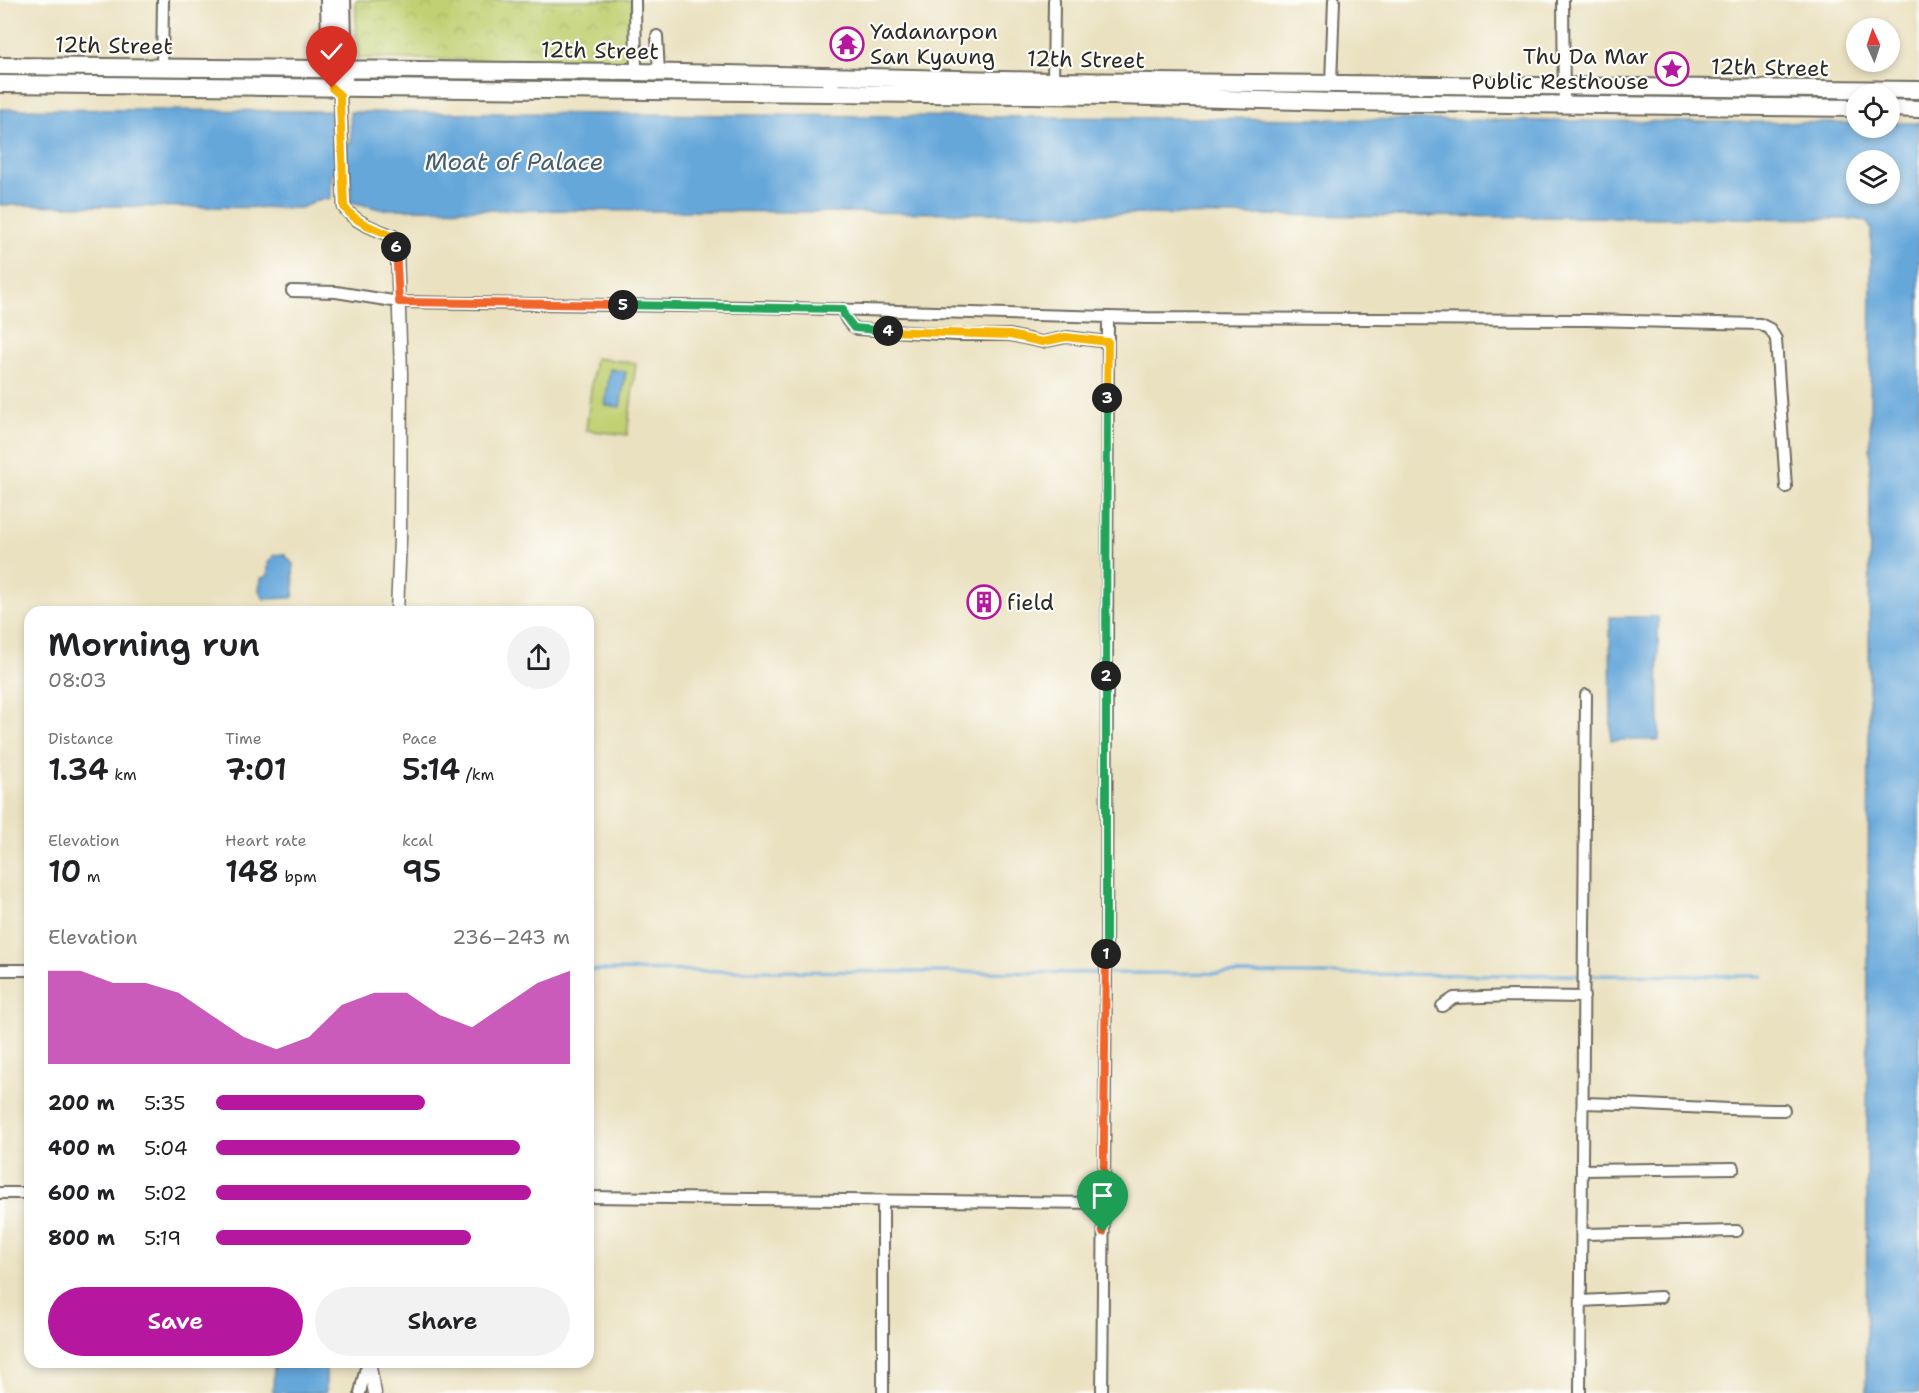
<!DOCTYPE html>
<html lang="en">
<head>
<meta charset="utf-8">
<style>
  body { margin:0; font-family:"Shantell Sans",sans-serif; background:#f2f2f2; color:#202124; height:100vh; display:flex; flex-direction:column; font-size:22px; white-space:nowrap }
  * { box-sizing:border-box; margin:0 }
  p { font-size:20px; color:#757577 }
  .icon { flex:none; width:33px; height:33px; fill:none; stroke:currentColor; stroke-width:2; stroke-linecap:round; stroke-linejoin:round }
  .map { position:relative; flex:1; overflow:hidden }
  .sheet { position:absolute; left:24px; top:606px; width:570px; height:762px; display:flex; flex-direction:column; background:#fff; border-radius:18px; box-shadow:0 3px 9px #0003 }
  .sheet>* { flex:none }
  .needle { width:39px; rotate:357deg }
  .controls { position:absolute; left:1846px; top:18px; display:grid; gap:12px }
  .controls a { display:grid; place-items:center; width:54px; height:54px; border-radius:50%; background:#fff; box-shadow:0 3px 9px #0003; font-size:30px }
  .pin { position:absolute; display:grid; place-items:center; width:51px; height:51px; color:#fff; margin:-62px -26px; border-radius:50% 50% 50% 0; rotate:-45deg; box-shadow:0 0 6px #0007 }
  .pin .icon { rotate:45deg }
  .km { position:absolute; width:30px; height:30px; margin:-15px; border-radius:50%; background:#222; color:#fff; font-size:16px; line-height:30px; text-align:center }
  .round { display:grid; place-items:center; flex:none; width:63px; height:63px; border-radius:32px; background:#f2f2f2 }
  .overview { display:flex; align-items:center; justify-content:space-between; height:102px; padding:0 24px }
  h1 { font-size:33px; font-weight:600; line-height:45px }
  .figures { display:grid; grid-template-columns:repeat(3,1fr); gap:9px; height:102px; padding:6px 24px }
  .figures div { display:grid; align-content:center }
  .figures b { font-size:30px; font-weight:600 }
  .figures small { font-size:16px; font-weight:400 }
  .figures p { font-size:16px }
  .chart { height:168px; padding:12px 24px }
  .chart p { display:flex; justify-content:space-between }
  .chart svg { width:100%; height:108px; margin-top:6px; fill:#b5179e; opacity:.7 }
  .action { display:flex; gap:12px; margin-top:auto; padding:12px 24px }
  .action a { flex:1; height:69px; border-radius:36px; background:#b5179e; color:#fff; font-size:24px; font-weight:600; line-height:69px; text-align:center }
  .action a+a { background:#f2f2f2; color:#202124 }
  ul { padding:0 24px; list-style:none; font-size:20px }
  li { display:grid; grid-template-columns:96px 72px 1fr; align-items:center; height:45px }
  li i { height:15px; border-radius:8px; background:#b5179e }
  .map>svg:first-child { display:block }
</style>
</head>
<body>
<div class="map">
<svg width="1919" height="1393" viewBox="0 0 1919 1393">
  <defs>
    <pattern id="park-crowns" width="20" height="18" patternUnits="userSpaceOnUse" patternTransform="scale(1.5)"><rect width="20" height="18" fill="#c1d073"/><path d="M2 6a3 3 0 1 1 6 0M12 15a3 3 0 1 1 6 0" fill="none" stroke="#a6b364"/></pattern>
  </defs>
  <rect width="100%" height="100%" fill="#fdfcf7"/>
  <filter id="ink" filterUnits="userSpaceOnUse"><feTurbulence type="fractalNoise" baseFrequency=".0167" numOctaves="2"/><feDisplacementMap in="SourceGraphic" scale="12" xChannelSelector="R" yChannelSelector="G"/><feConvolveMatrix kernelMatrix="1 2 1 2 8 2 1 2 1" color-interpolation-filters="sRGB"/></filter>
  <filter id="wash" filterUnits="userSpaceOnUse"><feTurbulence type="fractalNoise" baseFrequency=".008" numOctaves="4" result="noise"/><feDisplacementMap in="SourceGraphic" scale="24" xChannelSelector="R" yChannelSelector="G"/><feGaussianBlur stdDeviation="1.35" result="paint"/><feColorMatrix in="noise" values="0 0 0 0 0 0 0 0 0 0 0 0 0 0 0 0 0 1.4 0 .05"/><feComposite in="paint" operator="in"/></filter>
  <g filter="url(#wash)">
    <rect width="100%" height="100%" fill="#eae1c0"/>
    <path fill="#c1d073" stroke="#767e4f" stroke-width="1.5" d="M595,358L636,363L627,435L586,430Z"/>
    <path fill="url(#park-crowns)" stroke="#767e4f" stroke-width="1.5" d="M356,0H632L631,63L357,58Z"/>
    <path fill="#66a7da" stroke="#486982" stroke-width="1.5" fill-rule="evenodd" d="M0,109L331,111L332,144L351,143L350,112L1857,123V128H1890V123H1919V1393H1866L1871,236V229L1867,222L1854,219L380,209L351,202L350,172H332L331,198L316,201L301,208L0,205ZM1857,160H1890V194H1857Z
      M610,369L626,372L620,407L605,405Z
      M284,554L293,564L294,594L292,598L265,599L262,597L259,590L261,578L268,576V563L274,555Z
      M1610,617H1658L1659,740H1611Z
      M274,1363H326V1393H273Z"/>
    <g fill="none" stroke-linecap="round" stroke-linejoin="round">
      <path stroke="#66a7da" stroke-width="3" d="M588,970L1102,973
        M1109,973L1762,976"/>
    </g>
  </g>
  <g filter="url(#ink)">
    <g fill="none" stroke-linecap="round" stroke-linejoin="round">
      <defs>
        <path id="minor" d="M635,0L636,72
          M1563,0L1564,104
          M657,36L659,73
          M162,67L163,0
          M1331,83L1334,0
          M1053,87L1054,0
          M292,291L336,292L399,302L753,307L1146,318L1588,320L1760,324L1770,329L1776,339L1786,487
          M843,309C844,317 849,326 858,329L957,335H1010L1042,342L1067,337L1108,342
          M0,970H30
          M1442,1006L1454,998L1512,996L1584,997
          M1583,1103C1650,1104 1717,1110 1784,1110
          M1582,1170L1734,1168
          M0,1193H30
          M588,1197L1102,1203
          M1582,1234L1737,1231
          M1581,1301L1661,1297
          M360,1393L365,1371L369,1366
          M883,1393V1202
          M1102,1393L1106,980L1108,317
          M1580,1393L1586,695"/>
        <path id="tertiary" d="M344,87L340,95L344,207C355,223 375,229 393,236L397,249L401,374L400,539L397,612
          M369,1362L375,1393"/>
        <path id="primary" d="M329,0L331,81
          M342,0L344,80
          M0,66L636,72L1053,81L1919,90
          M0,84L1114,96L1337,102L1857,108
          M1890,108L1919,109"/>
        <path id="trunk" d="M830,93L831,77"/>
      </defs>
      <use href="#minor" stroke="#6e6b5f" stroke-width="14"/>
      <use href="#tertiary" stroke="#6e6b5f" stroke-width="15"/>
      <use href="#primary" stroke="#6e6b5f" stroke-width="20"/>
      <use href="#trunk" stroke="#6e6b5f" stroke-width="20"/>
      <use href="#minor" stroke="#fff" stroke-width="10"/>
      <use href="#tertiary" stroke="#fff" stroke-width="12"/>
      <use href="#primary" stroke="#fff" stroke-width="16"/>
      <use href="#trunk" stroke="#fff" stroke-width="16"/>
    </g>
  </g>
  <g fill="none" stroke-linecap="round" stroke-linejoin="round" filter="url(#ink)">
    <defs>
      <path id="split-1" d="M1103,1232L1106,954"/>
      <path id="split-2" d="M1106,954V676"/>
      <path id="split-3" d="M1106,676L1107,398"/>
      <path id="split-4" d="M888,331L1010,335L1042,342L1066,337L1108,342L1107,398"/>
      <path id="split-5" d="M623,305L843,309L844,315L854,328L888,331"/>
      <path id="split-6" d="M396,247L399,302L623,305"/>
      <path id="split-7" d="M332,88L340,95V102L344,207C356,223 375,229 393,236L396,247"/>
    </defs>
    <use href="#split-1" stroke="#fff" stroke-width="12"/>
    <use href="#split-2" stroke="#fff" stroke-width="12"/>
    <use href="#split-3" stroke="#fff" stroke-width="12"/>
    <use href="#split-4" stroke="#fff" stroke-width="12"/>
    <use href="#split-5" stroke="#fff" stroke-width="12"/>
    <use href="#split-6" stroke="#fff" stroke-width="12"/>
    <use href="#split-7" stroke="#fff" stroke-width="12"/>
    <use href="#split-1" stroke="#f0652b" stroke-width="8"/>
    <use href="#split-2" stroke="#22a559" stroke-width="8"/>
    <use href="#split-3" stroke="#22a559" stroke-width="8"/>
    <use href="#split-4" stroke="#f5b400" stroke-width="8"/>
    <use href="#split-5" stroke="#22a559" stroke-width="8"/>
    <use href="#split-6" stroke="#f0652b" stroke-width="8"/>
    <use href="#split-7" stroke="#f5b400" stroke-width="8"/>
  </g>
  <defs>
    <symbol id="temple-ring" viewBox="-11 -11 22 22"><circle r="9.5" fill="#fdfcf7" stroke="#b5179e" stroke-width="1.5"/><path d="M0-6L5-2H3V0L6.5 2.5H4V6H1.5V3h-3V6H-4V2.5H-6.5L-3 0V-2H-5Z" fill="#b5179e"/></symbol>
    <symbol id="sight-ring" viewBox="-11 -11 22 22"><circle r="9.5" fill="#fdfcf7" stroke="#b5179e" stroke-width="1.5"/><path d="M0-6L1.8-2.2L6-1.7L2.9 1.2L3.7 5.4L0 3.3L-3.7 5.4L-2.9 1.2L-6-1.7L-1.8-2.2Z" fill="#b5179e"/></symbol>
    <symbol id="building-ring" viewBox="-11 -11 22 22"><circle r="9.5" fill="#fdfcf7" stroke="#b5179e" stroke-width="1.5"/><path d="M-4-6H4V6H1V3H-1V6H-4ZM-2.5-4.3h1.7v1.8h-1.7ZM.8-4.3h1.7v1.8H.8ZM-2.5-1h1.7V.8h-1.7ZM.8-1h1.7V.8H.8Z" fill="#b5179e"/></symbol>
  </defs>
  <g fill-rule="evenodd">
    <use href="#temple-ring" x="828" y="25" width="38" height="38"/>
    <use href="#sight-ring" x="1653" y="50" width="38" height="38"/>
    <use href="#building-ring" x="965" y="583" width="38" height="38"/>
  </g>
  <g text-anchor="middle" stroke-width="4.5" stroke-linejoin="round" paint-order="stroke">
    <g font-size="22" fill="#2b2b2b" stroke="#fdfcf7" text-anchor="start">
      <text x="870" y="39">Yadanarpon<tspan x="870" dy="25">San Kyaung</tspan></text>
      <text x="1649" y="64" text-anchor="end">Thu Da Mar<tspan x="1649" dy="25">Public Resthouse</tspan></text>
      <text x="1007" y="610">field</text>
    </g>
    <g font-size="22" fill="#2b2b2b" stroke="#fdfcf7">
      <text transform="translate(114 45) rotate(1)" y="8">12th Street</text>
      <text transform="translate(600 50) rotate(1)" y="8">12th Street</text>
      <text transform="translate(1086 59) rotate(1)" y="8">12th Street</text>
      <text transform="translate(1770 67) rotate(1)" y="8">12th Street</text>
    </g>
    <g font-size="24" font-style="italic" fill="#435d71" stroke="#fdfcf7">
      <text x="514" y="170">Moat of Palace</text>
    </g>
  </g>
</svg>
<div class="controls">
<a><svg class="needle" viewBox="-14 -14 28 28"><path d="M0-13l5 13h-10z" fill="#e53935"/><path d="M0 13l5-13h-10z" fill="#757577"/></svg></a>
<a><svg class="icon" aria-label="locate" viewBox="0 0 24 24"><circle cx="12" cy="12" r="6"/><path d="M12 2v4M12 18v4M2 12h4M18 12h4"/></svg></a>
<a><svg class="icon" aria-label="layers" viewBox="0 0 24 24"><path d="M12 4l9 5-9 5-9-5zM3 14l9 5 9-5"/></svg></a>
</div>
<div class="pin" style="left:1103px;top:1232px;background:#1e9e55"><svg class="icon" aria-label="arrive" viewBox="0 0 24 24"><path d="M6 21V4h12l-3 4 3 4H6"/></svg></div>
<div class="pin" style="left:332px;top:88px;background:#d93025"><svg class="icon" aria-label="check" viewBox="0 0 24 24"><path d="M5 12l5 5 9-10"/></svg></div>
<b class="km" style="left:1106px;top:954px">1</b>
<b class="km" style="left:1106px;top:676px">2</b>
<b class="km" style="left:1107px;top:398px">3</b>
<b class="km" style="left:888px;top:331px">4</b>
<b class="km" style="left:623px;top:305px">5</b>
<b class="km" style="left:396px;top:247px">6</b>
<section class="sheet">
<div class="overview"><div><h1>Morning run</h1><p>08:03</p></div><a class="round"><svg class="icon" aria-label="share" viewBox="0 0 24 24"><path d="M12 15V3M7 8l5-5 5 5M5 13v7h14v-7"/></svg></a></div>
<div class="figures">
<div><p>Distance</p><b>1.34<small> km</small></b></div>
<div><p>Time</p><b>7:01</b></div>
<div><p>Pace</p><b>5:14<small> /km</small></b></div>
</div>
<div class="figures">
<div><p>Elevation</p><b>10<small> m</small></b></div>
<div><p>Heart rate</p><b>148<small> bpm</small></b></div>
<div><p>kcal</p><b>95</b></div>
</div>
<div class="chart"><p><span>Elevation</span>236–243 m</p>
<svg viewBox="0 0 160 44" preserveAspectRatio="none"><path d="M0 44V6L10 6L20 11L30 11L40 15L50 24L60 33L70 38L80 33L90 20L100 15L110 15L120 24L130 29L140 20L150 11L160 6V44z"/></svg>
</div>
<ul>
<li><b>200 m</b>5:35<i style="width:59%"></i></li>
<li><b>400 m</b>5:04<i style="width:86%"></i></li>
<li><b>600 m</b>5:02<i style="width:89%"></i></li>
<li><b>800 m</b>5:19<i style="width:72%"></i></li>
</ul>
<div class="action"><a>Save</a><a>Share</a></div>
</section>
</div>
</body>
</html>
